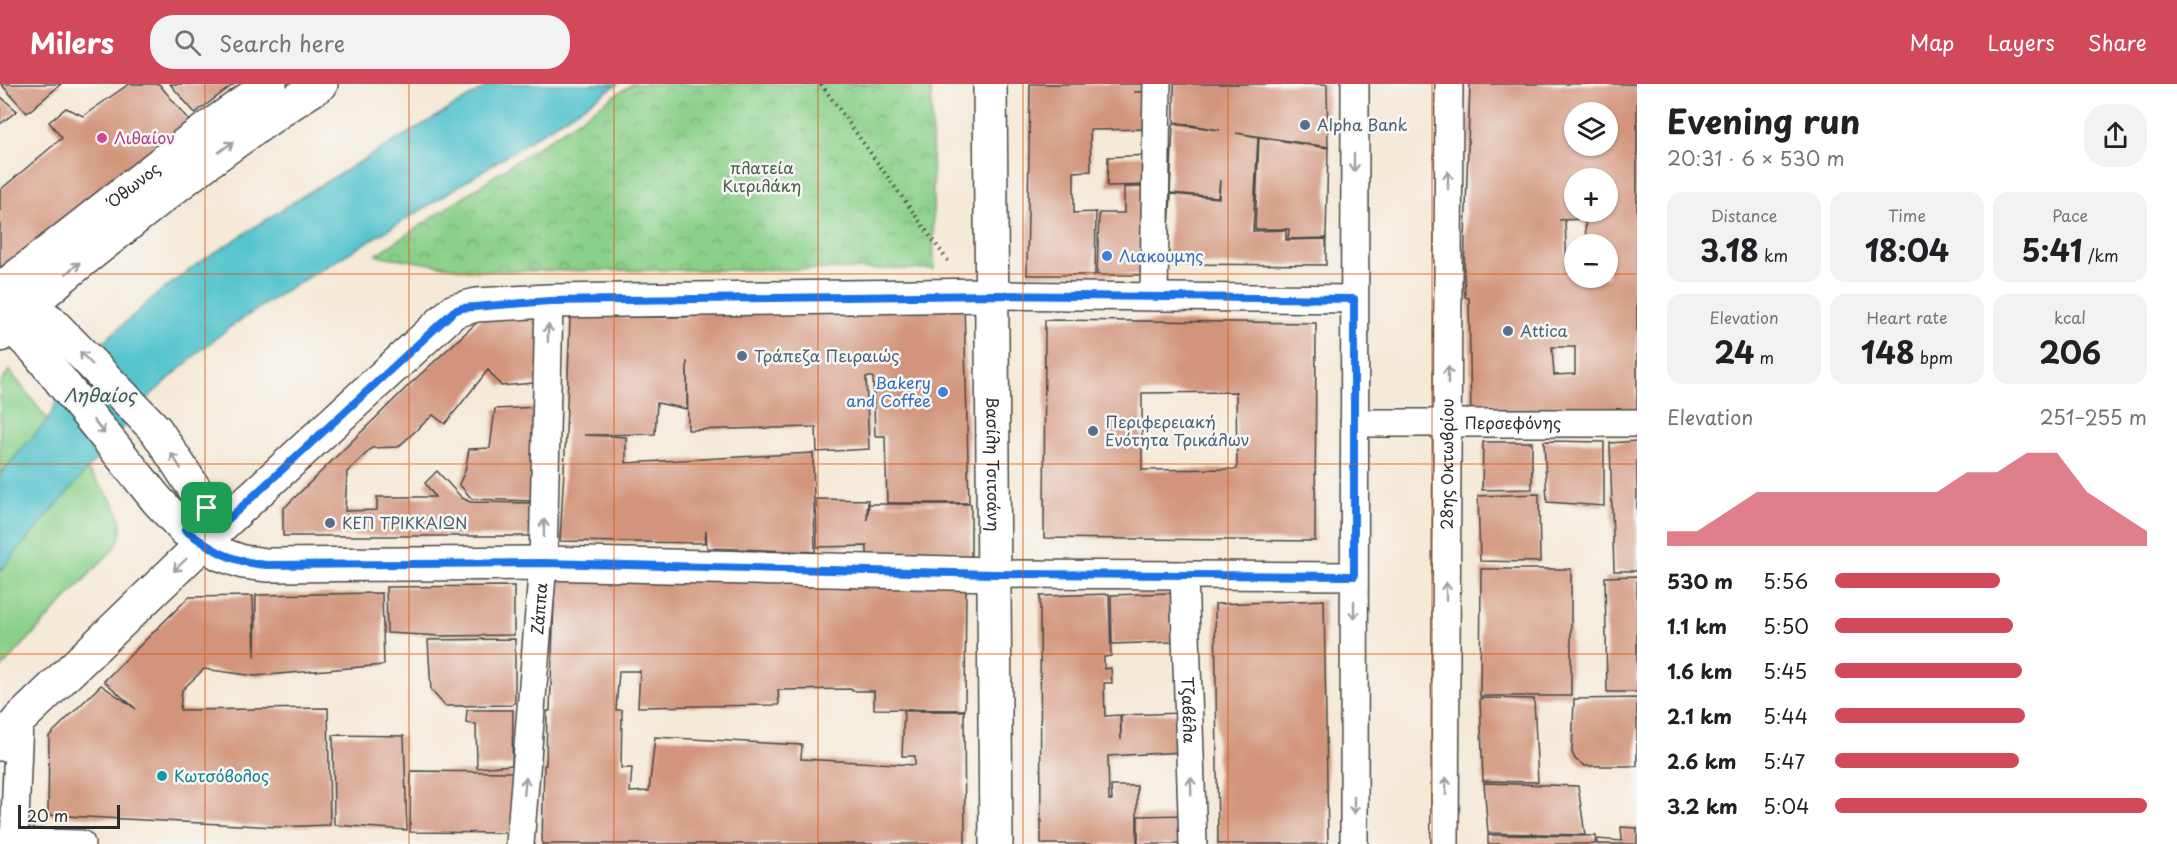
<!DOCTYPE html>
<html lang="en">
<head>
<meta charset="utf-8">
<style>
  body { margin:0; font-family:"Playpen Sans",sans-serif; background:#f2f2f2; color:#202124; height:100vh; display:flex; flex-direction:column; font-size:22px; white-space:nowrap }
  * { box-sizing:border-box; margin:0 }
  p { font-size:20px; color:#757577 }
  .icon { flex:none; width:33px; height:33px; fill:none; stroke:currentColor; stroke-width:2; stroke-linecap:round; stroke-linejoin:round }
  .map { position:relative; flex:1; overflow:hidden }
  .sheet { display:flex; flex-direction:column; background:#fff; width:540px }
  .sheet>* { flex:none }
  .tools { position:absolute; left:1564px; top:18px; display:grid; gap:12px }
  .tools a { display:grid; place-items:center; width:54px; height:54px; border-radius:50%; background:#fff; box-shadow:0 2px 4px #0004; font-size:30px }
  .scale { position:absolute; left:18px; bottom:15px; width:102px; box-sizing:border-box; padding-left:6px; border:3px solid #2b2b2b; border-top:0; font-size:16px; line-height:21px; white-space:nowrap; color:#2b2b2b; -webkit-text-stroke:4px #f6f6f2; paint-order:stroke }
  .pin { position:absolute; display:grid; place-items:center; width:51px; height:51px; color:#fff; margin:-26px; border-radius:12px; box-shadow:0 3px 9px #0006 }
  .round { display:grid; place-items:center; flex:none; width:63px; height:63px; border-radius:24px; background:#f2f2f2 }
  .summary { display:flex; align-items:center; justify-content:space-between; height:102px; padding:0 30px }
  h1 { font-size:33px; font-weight:700; line-height:45px }
  .figures { display:grid; grid-template-columns:repeat(3,1fr); gap:9px; height:102px; padding:6px 30px }
  .figures div { display:grid; align-content:center; border-radius:15px; background:#f2f2f2; text-align:center }
  .figures b { font-size:30px; font-weight:700 }
  .figures small { font-size:16px; font-weight:400 }
  .figures p { font-size:16px }
  .chart { height:168px; padding:12px 30px }
  .chart p { display:flex; justify-content:space-between }
  .chart svg { width:100%; height:108px; margin-top:6px; fill:#d1495b; opacity:.7 }
  ul { padding:0 30px; list-style:none; font-size:20px }
  li { display:grid; grid-template-columns:96px 72px 1fr; align-items:center; height:45px }
  li i { height:15px; border-radius:8px; background:#d1495b }
  header { display:flex; align-items:center; gap:36px; box-sizing:border-box; height:84px; padding:0 30px; background:#d1495b; color:#fff }
  header strong { font-size:28px }
  nav { display:flex; gap:33px; margin-inline-start:auto; font-size:21px }
  .search { width:420px; height:54px; background:#f2f2f2; display:flex; align-items:center; gap:15px; box-sizing:border-box; padding:0 21px; border-radius:24px; color:#757577; font-size:22px }
  main { display:flex; flex:1; min-height:0 }
  .map>svg:first-child { display:block }
</style>
</head>
<body>
<header>
<strong>Milers</strong>
<div class="search"><svg class="icon" aria-label="search" viewBox="0 0 24 24"><circle cx="10" cy="10" r="6"/><path d="M15 15l6 6"/></svg>Search here</div>
<nav><a>Map</a><a>Layers</a><a>Share</a></nav>
</header>
<main>
<div class="map">
<svg width="1637" height="760" viewBox="0 0 1637 760">
  <defs>
    <pattern id="park-crowns" width="20" height="18" patternUnits="userSpaceOnUse" patternTransform="scale(1.5)"><rect width="20" height="18" fill="#8ad08a"/><path d="M2 6a3 3 0 1 1 6 0M12 15a3 3 0 1 1 6 0" fill="none" stroke="#71a971"/></pattern>
  </defs>
  <rect width="100%" height="100%" fill="#f6f6f2"/>
  <filter id="ink" filterUnits="userSpaceOnUse"><feTurbulence type="fractalNoise" baseFrequency=".0167" numOctaves="2"/><feDisplacementMap in="SourceGraphic" scale="12" xChannelSelector="R" yChannelSelector="G"/><feConvolveMatrix kernelMatrix="1 2 1 2 8 2 1 2 1" color-interpolation-filters="sRGB"/></filter>
  <filter id="wash" filterUnits="userSpaceOnUse"><feTurbulence type="fractalNoise" baseFrequency=".008" numOctaves="4" result="noise"/><feDisplacementMap in="SourceGraphic" scale="24" xChannelSelector="R" yChannelSelector="G"/><feGaussianBlur stdDeviation="1.35" result="paint"/><feColorMatrix in="noise" values="0 0 0 0 0 0 0 0 0 0 0 0 0 0 0 0 0 1.4 0 .05"/><feComposite in="paint" operator="in"/></filter>
  <g filter="url(#wash)">
    <rect width="100%" height="100%" fill="#f5e9d8"/>
    <path fill="#8ad08a" stroke="#5a7e5a" stroke-width="1.5" d="M9,286L48,336L0,390V300Z
      M86,384C104,407 134,434 115,463L0,585V487Z"/>
    <path fill="url(#park-crowns)" stroke="#5a7e5a" stroke-width="1.5" d="M632,0H931L934,185L475,187L376,171Z"/>
    <path fill="#57c4cd" stroke="#41787c" stroke-width="1.5" d="M491,0H618L423,125L285,207L230,243L200,267L152,310L0,487V390L48,336L71,287L157,210L197,180L309,108Z"/>
    <g id="blocks">
      <path fill="#d2947c" fill-rule="evenodd" d="M1,0H61L27,29Z
        M129,0H159L191,39L0,189V106L62,54L49,38L66,24L83,32Z
        M170,0H234L195,29Z
        M1030,0H1153V7L1134,8H1153V45L1090,46L1091,87L1074,88V129L1096,128L1095,191H1027Z
        M1174,0H1327L1328,63L1236,49L1258,53L1253,147L1286,146V156L1326,155V181L1167,180L1171,110L1219,114L1220,96L1218,113L1170,109L1173,40L1220,46L1174,38Z
        M1470,0H1637V327L1471,338L1469,214L1465,213L1464,186ZM1575,28H1608V62H1575ZM1575,94H1608V128H1575ZM1585,135L1586,160H1608V194H1575V184H1567L1565,136H1559ZM1552,263H1575V290L1554,291Z
        M0,12L17,27L0,40Z
        M1259,53L1328,64L1326,154L1288,155L1289,145H1255Z
        M1151,71V101L1107,102L1108,73Z
        M1124,103H1152L1151,191H1097L1099,129H1124Z
        M964,220L969,419H887L885,352H875L873,293H866L869,365L817,368L816,343L688,346L687,277V325L657,319L655,350L584,351L626,353V379L813,369L815,468L707,464L706,446L705,459L560,457L566,350L570,233H687V228Z
        M549,231L544,298L501,302L488,286L445,340L433,331L398,363L372,364L347,388L345,427L377,426V413H435L425,399L437,387L462,414L470,418L534,419L536,452H283V425L411,299L483,233Z
        M1045,236L1316,239L1315,457L1044,454ZM1236,308L1237,385L1142,386V309Z
        M540,323L534,417L472,415L459,400L465,387L469,365L490,364L495,325Z
        M1544,357L1604,358V422L1547,418Z
        M1637,357V487H1614L1610,359Z
        M1483,358H1532V405L1482,406Z
        M1539,410L1540,478L1480,477L1478,412Z
        M816,415L868,416L867,436L869,420H971V474L867,473V462L817,463Z
        M1481,485H1571V612H1480Z
        M555,489L966,496L965,626L874,625V607H852V605L778,606L779,621L638,623L640,587H619L616,626H622L621,684H632L630,708L649,707L655,653L802,661L801,675L915,681V672H902L904,627H964L965,760H542L544,681H546L547,627H550Z
        M1637,492V608H1607L1605,493Z
        M514,502V551L442,552L387,549L386,503Z
        M382,509L384,581L255,592L204,585L182,606L180,626L328,624L330,741L276,743L48,731L49,652L101,601L136,625L104,597L189,513L253,512L255,573L256,511Z
        M1171,509L1172,558L1112,560L1111,511Z
        M1109,510L1111,572L1104,573V585L1111,584L1112,599H1104L1105,632L1120,631L1121,656V631L1182,629L1183,668L1108,672L1109,716H1112L1111,702H1137V760H1041L1040,512Z
        M1324,516L1328,760H1218L1215,520Z
        M515,555V618L512,621L445,622L431,606L428,556Z
        M1480,614L1534,615L1538,698L1483,697Z
        M1637,614V682H1585L1575,675L1572,668L1574,615Z
        M467,626H513L512,681L477,684L476,640L466,639Z
        M333,651L404,652L407,746L334,741Z
        M411,687L512,688V749L410,748Z
        M1484,699L1578,702L1585,751L1488,749Z
        M1189,731L1190,760H1138V732Z
        M1621,743L1637,744V760H1597V755L1622,757Z
        M1488,751L1596,752L1595,760H1488Z"/>
    </g>
  </g>
  <g filter="url(#ink)">
    <use href="#blocks" fill-opacity="0" stroke="#494845" stroke-width="1.5"/>
    <g fill="none" stroke-linecap="round" stroke-linejoin="round">
      <defs>
        <g id="street">
          <path d="M992,211L1354,215"/>
          <path d="M1154,213L1157,0"/>
          <path id="s1" d="M1354,339H1637"/>
          <path d="M994,490L1354,492"/>
          <path id="s2" d="M1184,491L1193,760"/>
          <path d="M0,758L81,760"/>
          <path d="M14,760L19,636"/>
          <path id="s3" d="M520,760L543,479L549,217"/>
          <path d="M1354,760L1355,0"/>
          <path id="s4" d="M1445,760L1449,0"/>
        </g>
        <g id="secondary">
          <path id="s5" d="M0,206L187,59L270,0"/>
          <path d="M8,216L21,219L49,236L156,346L207,424L222,441"/>
          <path d="M0,232L35,265L157,416L185,446L220,470L243,478L267,481L543,479L994,490"/>
          <path d="M0,251C37,212 79,179 121,146C186,93 251,44 321,0"/>
          <path d="M0,660L19,636L222,441L454,227L476,221L549,217L992,211"/>
        </g>
        <g id="primary">
          <path id="s6" d="M990,0L996,760"/>
        </g>
      </defs>
      <use href="#street" stroke="#494845" stroke-width="30"/>
      <use href="#secondary" stroke="#494845" stroke-width="36"/>
      <use href="#primary" stroke="#494845" stroke-width="36"/>
      <path stroke="#494845" stroke-width="4" stroke-dasharray="1.5 4.5" stroke-linecap="butt" d="M821,0L948,177"/>
      <use href="#street" stroke="#fff" stroke-width="27"/>
      <use href="#secondary" stroke="#fff" stroke-width="33"/>
      <use href="#primary" stroke="#fff" stroke-width="33"/>
    </g>
    <defs><path id="oneway-shaft" d="M-6 0H5M1.5-3L5.5 0L1.5 3" fill="none" stroke-width="1.6" stroke-linecap="round" stroke-linejoin="round" transform="scale(1.5)"/></defs>
    <g stroke="#a0a0a0">
      <use href="#oneway-shaft" transform="translate(226 63) rotate(-36)"/>
      <use href="#oneway-shaft" transform="translate(1354 79) rotate(90)"/>
      <use href="#oneway-shaft" transform="translate(1448 96) rotate(-90)"/>
      <use href="#oneway-shaft" transform="translate(73 184) rotate(-39)"/>
      <use href="#oneway-shaft" transform="translate(548 249) rotate(-89)"/>
      <use href="#oneway-shaft" transform="translate(86 274) rotate(-134)"/>
      <use href="#oneway-shaft" transform="translate(1448 291) rotate(-90)"/>
      <use href="#oneway-shaft" transform="translate(99 343) rotate(51)"/>
      <use href="#oneway-shaft" transform="translate(176 377) rotate(-123)"/>
      <use href="#oneway-shaft" transform="translate(544 444) rotate(-89)"/>
      <use href="#oneway-shaft" transform="translate(180 481) rotate(136)"/>
      <use href="#oneway-shaft" transform="translate(1446 507) rotate(-90)"/>
      <use href="#oneway-shaft" transform="translate(1354 526) rotate(90)"/>
      <use href="#oneway-shaft" transform="translate(525 702) rotate(-85)"/>
      <use href="#oneway-shaft" transform="translate(1191 702) rotate(-92)"/>
      <use href="#oneway-shaft" transform="translate(1446 702) rotate(-90)"/>
      <use href="#oneway-shaft" transform="translate(1354 721) rotate(90)"/>
    </g>
  </g>
  <g fill="none" stroke-linecap="round" stroke-linejoin="round" filter="url(#ink)">
    <defs>
      <path id="route" d="M992,211L1354,215V492L994,490L543,479L267,481C231,478 214,467 185,446L207,424L222,441L454,227L462,224L549,217Z"/>
    </defs>
    <use href="#route" stroke="#fff" stroke-width="12"/>
    <use href="#route" stroke="#1a73e8" stroke-width="8"/>
  </g>
  <path fill="none" stroke="#df570e" stroke-width="1.5" stroke-opacity="0.55" d="M205,0V760M409,0V760M614,0V760M818,0V760M1023,0V760M1228,0V760M1432,0V760M0,190H1575M1608,190H1637M0,380H1637M0,570H1637"/>
  <g fill="#5c6f8a" stroke="#f6f6f2" stroke-width="2">
    <circle cx="1305" cy="41" r="6"/>
    <circle cx="1508" cy="247" r="6"/>
    <circle cx="742" cy="272" r="6"/>
    <circle cx="1093" cy="347" r="6"/>
    <circle cx="330" cy="439" r="6"/>
  </g>
  <circle fill="#d1479c" stroke="#f6f6f2" stroke-width="2" cx="102" cy="54" r="6"/>
  <g fill="#3f7fe0" stroke="#f6f6f2" stroke-width="2">
    <circle cx="1107" cy="172" r="6"/>
    <circle cx="943" cy="308" r="6"/>
  </g>
  <circle fill="#0f9aa8" stroke="#f6f6f2" stroke-width="2" cx="162" cy="692" r="6"/>
  <g text-anchor="middle" stroke-width="5" stroke-linejoin="round" paint-order="stroke">
    <g font-size="16" fill="#4e5e75" stroke="#f6f6f2" text-anchor="start">
      <text x="1317" y="47">Alpha Bank</text>
      <text x="1520" y="253">Attica</text>
      <text x="754" y="278">Τράπεζα Πειραιώς</text>
      <text x="1105" y="344">Περιφερειακή<tspan x="1105" dy="18">Ενότητα Τρικάλων</tspan></text>
      <text x="342" y="445">ΚΕΠ ΤΡΙΚΚΑΙΩΝ</text>
    </g>
    <g font-size="16" fill="#b23c85" stroke="#f6f6f2" text-anchor="start">
      <text x="114" y="60">Λιθαίον</text>
    </g>
    <g font-size="16" fill="#485d48" stroke="#f6f6f2">
      <text x="762" y="90">πλατεία<tspan x="762" dy="18">Κιτριλάκη</tspan></text>
    </g>
    <g font-size="16" fill="#2b2b2b" stroke="#f6f6f2">
      <text dy="6" stroke="none"><textPath href="#s5" startOffset="170">Όθωνος</textPath></text>
      <text dy="6" stroke="none"><textPath href="#s1" startOffset="159">Περσεφόνης</textPath></text>
      <text dy="6" stroke="none"><textPath href="#s6" startOffset="380">Βασίλη Τσιτσάνη</textPath></text>
      <text dy="6" stroke="none"><textPath href="#s4" startOffset="380">28ης Οκτωβρίου</textPath></text>
      <text dy="6" stroke="none"><textPath href="#s3" startOffset="236">Ζάππα</textPath></text>
      <text dy="6" stroke="none"><textPath href="#s2" startOffset="135">Τζαβέλα</textPath></text>
    </g>
    <g font-size="16" fill="#366cbe" stroke="#f6f6f2" text-anchor="start">
      <text x="1119" y="178">Λιακουμης</text>
      <text x="931" y="305" text-anchor="end">Bakery<tspan x="931" dy="18">and Coffee</tspan></text>
    </g>
    <g font-size="16" fill="#0d838f" stroke="#f6f6f2" text-anchor="start">
      <text x="174" y="698">Κωτσόβολος</text>
    </g>
    <g font-size="18" font-style="italic" fill="#38595c" stroke="#f6f6f2">
      <text x="100" y="318">Ληθαίος</text>
    </g>
  </g>
</svg>
<div class="tools">
<a><svg class="icon" aria-label="layers" viewBox="0 0 24 24"><path d="M12 4l9 5-9 5-9-5zM3 14l9 5 9-5"/></svg></a>
<a>+</a>
<a>−</a>
</div>
<div class="scale">20 m</div>
<div class="pin" style="left:207px;top:424px;background:#1e9e55"><svg class="icon" aria-label="arrive" viewBox="0 0 24 24"><path d="M6 21V4h12l-3 4 3 4H6"/></svg></div>
</div>
<section class="sheet">
<div class="summary"><div><h1>Evening run</h1><p>20:31 · 6 × 530 m</p></div><a class="round"><svg class="icon" aria-label="share" viewBox="0 0 24 24"><path d="M12 15V3M7 8l5-5 5 5M5 13v7h14v-7"/></svg></a></div>
<div class="figures">
<div><p>Distance</p><b>3.18<small> km</small></b></div>
<div><p>Time</p><b>18:04</b></div>
<div><p>Pace</p><b>5:41<small> /km</small></b></div>
</div>
<div class="figures">
<div><p>Elevation</p><b>24<small> m</small></b></div>
<div><p>Heart rate</p><b>148<small> bpm</small></b></div>
<div><p>kcal</p><b>206</b></div>
</div>
<div class="chart"><p><span>Elevation</span>251–255 m</p>
<svg viewBox="0 0 160 44" preserveAspectRatio="none"><path d="M0 44V38L10 38L20 30L30 22L40 22L50 22L60 22L70 22L80 22L90 22L100 14L110 14L120 6L130 6L140 22L150 30L160 38V44z"/></svg>
</div>
<ul>
<li><b>530 m</b>5:56<i style="width:53%"></i></li>
<li><b>1.1 km</b>5:50<i style="width:57%"></i></li>
<li><b>1.6 km</b>5:45<i style="width:60%"></i></li>
<li><b>2.1 km</b>5:44<i style="width:61%"></i></li>
<li><b>2.6 km</b>5:47<i style="width:59%"></i></li>
<li><b>3.2 km</b>5:04<i style="width:100%"></i></li>
</ul>
</section>
</main>
</body>
</html>
